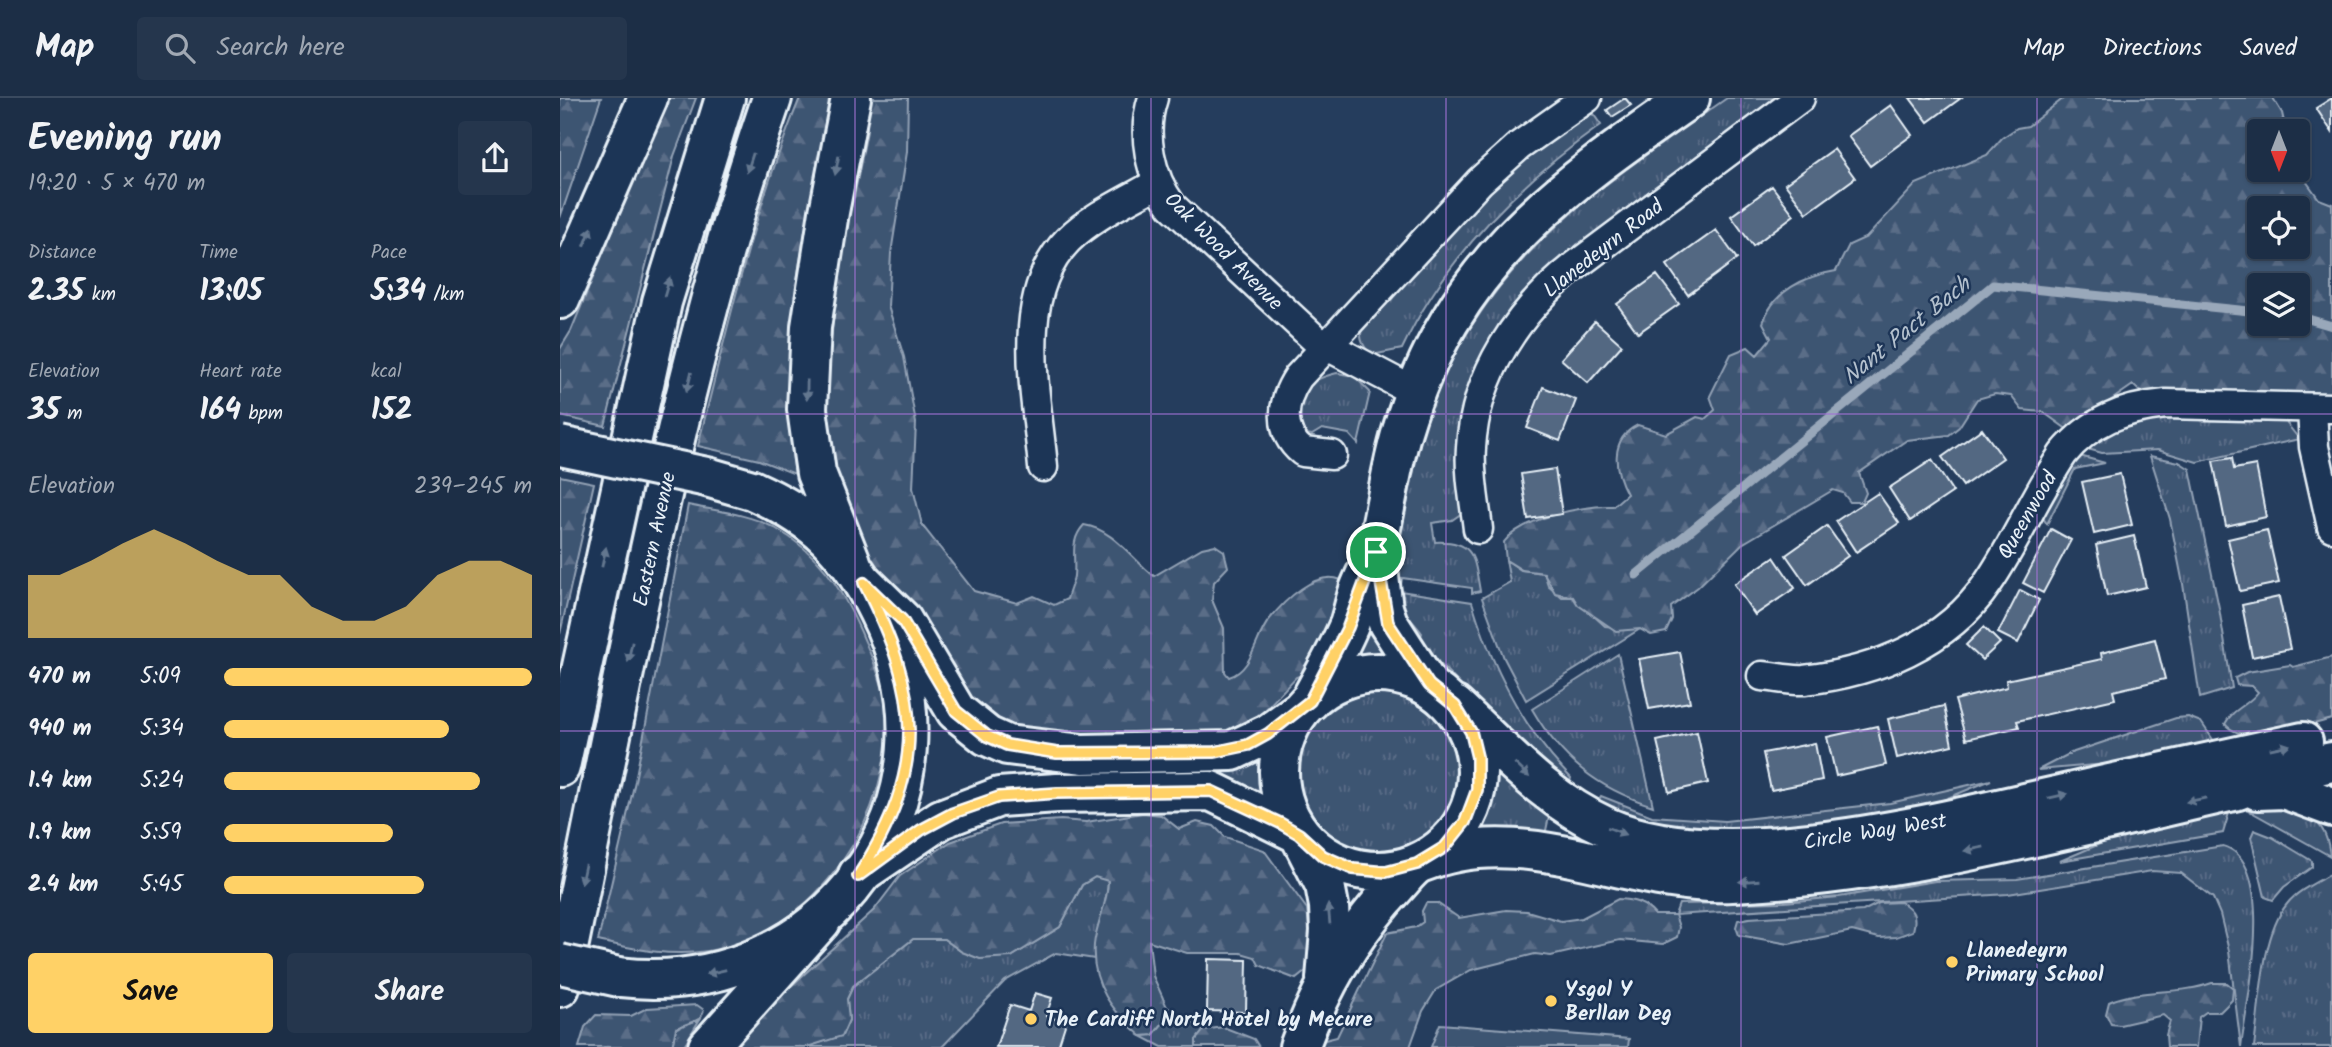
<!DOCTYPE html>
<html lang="en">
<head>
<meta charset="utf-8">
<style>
  body { margin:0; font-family:Kalam,sans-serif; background:#25364d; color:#f1f3f6; height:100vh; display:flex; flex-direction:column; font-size:26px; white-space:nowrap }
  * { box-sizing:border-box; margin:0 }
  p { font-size:23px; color:#a0a8b3 }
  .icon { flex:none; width:38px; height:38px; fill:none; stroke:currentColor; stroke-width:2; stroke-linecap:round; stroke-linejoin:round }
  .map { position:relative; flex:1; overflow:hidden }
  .panel { display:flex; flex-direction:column; background:#1c2e46; width:560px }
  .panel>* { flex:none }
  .needle { width:46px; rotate:180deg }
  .controls { position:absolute; left:1687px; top:21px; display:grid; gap:14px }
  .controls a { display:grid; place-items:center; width:63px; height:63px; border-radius:7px; background:#1c2e46; box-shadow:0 2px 5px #0004,0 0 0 2px #3a4a5f; font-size:35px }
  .pin { position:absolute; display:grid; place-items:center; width:60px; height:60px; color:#fff; margin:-30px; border:4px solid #fff; border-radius:50%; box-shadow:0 2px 7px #0007 }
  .round { display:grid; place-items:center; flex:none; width:74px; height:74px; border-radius:7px; background:#25364d }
  .head { display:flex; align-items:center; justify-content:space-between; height:119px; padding:0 28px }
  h1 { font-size:38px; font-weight:700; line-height:52px }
  .metrics { display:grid; grid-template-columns:repeat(3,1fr); gap:10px; height:119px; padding:7px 28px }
  .metrics div { display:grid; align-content:center }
  .metrics b { font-size:30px; font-weight:700 }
  .metrics small { font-size:19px; font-weight:400 }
  .metrics p { font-size:19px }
  .chart { height:196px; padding:14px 28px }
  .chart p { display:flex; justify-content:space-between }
  .chart svg { width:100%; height:126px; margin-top:7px; fill:#ffd166; opacity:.7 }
  .primary-button { display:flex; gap:14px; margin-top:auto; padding:14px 28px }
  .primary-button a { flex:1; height:80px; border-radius:7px; background:#ffd166; color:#111; font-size:28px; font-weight:700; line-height:80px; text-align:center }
  .primary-button a+a { background:#25364d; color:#f1f3f6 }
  ul { padding:0 28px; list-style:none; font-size:23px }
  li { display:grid; grid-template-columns:112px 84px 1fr; align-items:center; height:52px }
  li i { height:18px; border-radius:9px; background:#ffd166 }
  header { display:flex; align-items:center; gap:42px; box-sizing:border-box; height:98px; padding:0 35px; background:#1c2e46; border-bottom:2px solid #3a4a5f }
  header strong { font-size:33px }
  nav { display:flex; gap:38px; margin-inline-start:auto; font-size:24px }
  .search { width:490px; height:63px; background:#25364d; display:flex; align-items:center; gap:18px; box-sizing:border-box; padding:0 24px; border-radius:7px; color:#a0a8b3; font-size:26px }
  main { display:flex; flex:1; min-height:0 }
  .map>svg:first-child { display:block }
</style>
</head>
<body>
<header>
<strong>Map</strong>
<div class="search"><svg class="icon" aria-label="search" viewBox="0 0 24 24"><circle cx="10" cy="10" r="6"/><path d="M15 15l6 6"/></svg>Search here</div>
<nav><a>Map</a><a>Directions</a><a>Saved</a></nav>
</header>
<main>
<section class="panel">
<div class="head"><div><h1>Evening run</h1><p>19:20 · 5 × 470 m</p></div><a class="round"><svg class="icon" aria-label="share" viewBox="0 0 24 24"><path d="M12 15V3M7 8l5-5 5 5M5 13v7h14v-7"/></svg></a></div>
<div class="metrics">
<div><p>Distance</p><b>2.35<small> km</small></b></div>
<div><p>Time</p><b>13:05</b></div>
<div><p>Pace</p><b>5:34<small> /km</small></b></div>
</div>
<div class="metrics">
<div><p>Elevation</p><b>35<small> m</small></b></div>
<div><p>Heart rate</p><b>164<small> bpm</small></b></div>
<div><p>kcal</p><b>152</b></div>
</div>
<div class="chart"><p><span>Elevation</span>239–245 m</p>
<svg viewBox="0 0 160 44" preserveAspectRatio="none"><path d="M0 44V22L10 22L20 17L30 11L40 6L50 11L60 17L70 22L80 22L90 33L100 38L110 38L120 33L130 22L140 17L150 17L160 22V44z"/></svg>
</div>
<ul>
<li><b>470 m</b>5:09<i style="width:100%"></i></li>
<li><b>940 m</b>5:34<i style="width:73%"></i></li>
<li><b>1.4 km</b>5:24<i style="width:83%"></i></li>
<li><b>1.9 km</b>5:59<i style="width:55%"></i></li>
<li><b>2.4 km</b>5:45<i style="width:65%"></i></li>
</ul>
<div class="primary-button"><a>Save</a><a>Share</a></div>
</section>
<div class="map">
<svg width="1772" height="949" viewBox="0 0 1772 949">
  <defs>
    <pattern id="grass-tufts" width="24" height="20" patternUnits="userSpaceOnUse" patternTransform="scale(1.75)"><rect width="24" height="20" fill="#3e5472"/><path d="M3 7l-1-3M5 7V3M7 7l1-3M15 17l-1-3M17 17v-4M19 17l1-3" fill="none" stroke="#5a6d87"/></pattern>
    <pattern id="forest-firs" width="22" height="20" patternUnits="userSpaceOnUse" patternTransform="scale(1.75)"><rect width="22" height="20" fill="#3e5472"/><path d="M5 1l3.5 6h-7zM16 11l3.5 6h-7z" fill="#5a6d87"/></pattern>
  </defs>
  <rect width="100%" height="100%" fill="#253d5d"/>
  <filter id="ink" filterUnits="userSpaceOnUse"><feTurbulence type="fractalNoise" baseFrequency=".0143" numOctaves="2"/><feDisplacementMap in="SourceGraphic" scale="14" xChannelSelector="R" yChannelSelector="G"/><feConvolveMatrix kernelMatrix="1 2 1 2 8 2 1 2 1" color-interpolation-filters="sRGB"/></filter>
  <g filter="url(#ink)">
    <path fill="url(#grass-tufts)" stroke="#93a2b5" stroke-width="2" d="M1167,0H1222L954,218L905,413L892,422L872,425L875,444C915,442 914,460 920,493L912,495V490L842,480L840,493L912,504C932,569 964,632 1011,680L1008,691L963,652L859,544L862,535C855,526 845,516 839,506C826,481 842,428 848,402C854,372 859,342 869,314C925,161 1041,88 1167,0Z
      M1026,14L1034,17L1041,27C958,86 886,158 842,251L812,257C801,247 798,238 804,224L950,69Z
      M777,275L794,278L810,294L798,346L789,336L762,331L752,337L739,335C735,299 738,284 777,275Z
      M1582,317L1724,322L1739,341L1637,364L1598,352L1542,355L1524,350L1537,337Z
      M1516,357L1545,365L1515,371L1487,426L1481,417Z
      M1590,358L1619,364L1630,371L1659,510L1672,590L1640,600L1623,486L1610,421Z
      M946,462L961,472L984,475L988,487L1002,499H1013L1045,528L1080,531L966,602L944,560L922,500L950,484Z
      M807,507L831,558L785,559Z
      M1058,556L1093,708C1036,690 1001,661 972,611Z
      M735 674a84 84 0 1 1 168 0a84 84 0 1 1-168 0Z
      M1628,619L1641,624L1654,643L1558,665L1478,672L1511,655L1616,620Z
      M704,657L703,678L707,704L646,677V671C668,670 685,670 704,657Z
      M933,662L990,714L985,737L916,736L930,706Z
      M1431,682L1359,712L1243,730L1115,732L1035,708L1041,698L1092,718L1165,723L1330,705Z
      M1713,705C1747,718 1766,718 1770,758L1686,711Z
      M1669,715L1663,735L1500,763L1577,730L1579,735Z
      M1694,732L1712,739L1752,763V769L1724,789L1713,802L1705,799L1691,739Z
      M1663,748C1719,763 1686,908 1681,949L1669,853L1660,816L1653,800L1621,775L1592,773L1448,796L1115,817L1119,806L1224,804L1279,799L1375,783L1457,781Z
      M1772,775V949H1694C1700,908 1701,838 1727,806C1738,792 1757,784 1772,775Z
      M535,779L548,782C548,810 533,834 535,861L496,855L445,883L382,949H247L282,937L289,922L287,901L293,888L353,841H384L402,854L451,859L500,829L522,787Z
      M607,909L644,932L636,942V949H602L581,938L593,937L602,926Z
      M140,921L123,949H112L116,930Z"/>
    <path fill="url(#forest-firs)" stroke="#93a2b5" stroke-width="2" fill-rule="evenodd" d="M0,0H41L0,120Z
      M107,0H136L114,58L45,328L0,318V251L11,233Z
      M240,0H273C248,122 213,250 235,376L199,362L138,348C167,231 194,111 240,0Z
      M307,0H348L347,54L331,155L328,208L344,259L356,325L353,390L362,427L414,493L457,505L474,498L494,507L507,501C509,493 513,485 514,478C516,458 509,443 524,427C553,431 572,461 594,478L642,450L655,447L664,453L668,469L654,484L652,502L664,530L665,574L669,579C693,572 695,539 709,522C724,503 756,471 781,482L783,494L748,575L736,579L689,629L667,639L470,642L410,617L305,464L297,424L278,379L268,340L266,299L280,147L294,99L307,33Z
      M1504,0H1713L1722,15L1726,33H1699V72H1738L1759,101L1772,106V304L1657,293L1590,303L1573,287L1508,332L1483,314L1462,312L1451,298L1435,296L1417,301L1399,329L1389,337L1347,342L1299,375L1306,395L1302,404H1290L1283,395L1273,392L1182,446L1138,489L1111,509L1112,521L1106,534L1091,537L1080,531L1056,533L1018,507L1013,499L995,495L984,475L962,472L946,462L944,444C962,420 1024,407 1053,408L1067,396C1054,372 1049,341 1078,327L1106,336L1137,319L1145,321L1155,312L1150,298L1171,256L1188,249L1197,257L1211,240L1203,225C1213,193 1245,178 1276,173L1289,147L1307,139L1356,86L1427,57L1442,40L1457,30L1468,28ZM1699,110H1738V149H1699ZM1699,187H1738V226H1699Z
      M0,378L34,385L0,536Z
      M128,407C157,413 189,416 215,430C259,455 281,489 301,534C311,558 323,582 326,609C336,715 257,836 148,853C110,859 75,851 38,843L75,683Z
      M1772,559V621C1744,628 1685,650 1665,626C1673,610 1688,608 1698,594L1692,588L1677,587L1675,580L1687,574L1730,567L1733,569Z
      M583,715L601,717L619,731L637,724L654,728L665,739L704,752L747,811L750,838L746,873L736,881L699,867L695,859L681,855H627L589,843L593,878L607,909L602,926L593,937L581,938C553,914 531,887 534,847C536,825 548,806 548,783L535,779L522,787L500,829L451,859L420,861L402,854L384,841H353L293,888L287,901L289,922L282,938L247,949H176L203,914L314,812L340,778L390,744L441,726L501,722L526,724Z
      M1058,801C1074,802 1084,804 1095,817H1115L1119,829L1117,839L1103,846L1060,842L991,858L975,856L911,872L876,892L863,913L850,949H757L765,942L777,939L827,835L856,829L863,824L862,813L866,805H877L899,820L946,812L967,813L1001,823L1022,820Z
      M1341,804C1354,812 1357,818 1353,833L1336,839L1319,840L1292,833L1229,846L1179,837L1176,829L1178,822L1189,820L1303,813L1319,805Z
      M1652,885H1667L1673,890L1672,902L1660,914H1646L1639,919L1636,949H1607L1606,937L1610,923L1603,917L1560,927L1551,926L1546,916L1549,904C1581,890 1619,897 1652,885Z
      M137,907L144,912L140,921L116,930L112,949H19L25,929L36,917L71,918L87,910Z
      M663,929L694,941L699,949H636V942L644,932Z"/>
    <path fill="#3e5472" stroke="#93a2b5" stroke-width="2" d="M880,926L1069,941L1068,949H871Z"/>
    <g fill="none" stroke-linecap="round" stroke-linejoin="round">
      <path stroke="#99a8ba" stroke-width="9" d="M1738,218L1772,228
        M1076,477L1433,187L1699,214"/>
    </g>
    <path fill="#536782" stroke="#e8f1f8" stroke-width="2" d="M1065,0L1071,7L1052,19L1047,12Z
      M1350,0H1401L1368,24Z
      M1772,0V34L1756,10Z
      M1331,7L1352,37L1310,68L1288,38Z
      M1274,51L1295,80L1247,115L1225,86Z
      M1212,88L1234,117L1193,148L1171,118Z
      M1156,132L1177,161L1128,197L1107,167Z
      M1097,177L1119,206L1078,235L1057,206Z
      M1035,223L1062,247L1028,285L1001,261Z
      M983,289L1016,302L1000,343L967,330Z
      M1422,331L1443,360L1403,388L1382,359Z
      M1672,360L1674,371L1696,367L1706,419L1666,428L1653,363Z
      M1372,362L1393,394L1350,423L1329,390Z
      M995,371L1002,416L968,421L961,376Z
      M1560,376L1572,427L1534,436L1522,384Z
      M1318,395L1339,425L1296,454L1276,423Z
      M1267,428L1288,458L1247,487L1226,457Z
      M1491,431L1511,442L1483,495L1463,485Z
      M1707,432L1719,485L1680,493L1668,441Z
      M1574,438L1586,489L1547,498L1536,447Z
      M1214,459L1235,490L1195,517L1174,486Z
      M1460,492L1479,502L1458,545L1438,535Z
      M1719,499L1730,551L1692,559L1682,507Z
      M1424,529L1440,545L1422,562L1406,547Z
      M1595,541L1605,581L1553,593L1555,601L1457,623L1459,629L1406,641L1395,602L1447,589L1446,582L1542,561L1541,555Z
      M1120,554L1130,604L1089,611L1079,561Z
      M1384,608L1392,647L1337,660L1328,621Z
      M1317,628L1326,667L1276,678L1267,639Z
      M1137,634L1148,685L1109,694L1097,643Z
      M1255,645L1262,682L1211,692L1203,655Z
      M648,861L687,862L686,914L647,913Z
      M475,895L492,900L486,918L506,924L498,949H436L450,907L469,913Z"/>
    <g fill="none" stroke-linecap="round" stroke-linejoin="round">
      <defs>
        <path id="street" d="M593,0C581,36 590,78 612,108L756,242L855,294
          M1752,310L1754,349L1772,429
          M772,357L743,354C717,333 722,303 738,279L920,83L959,48L1027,0
          M483,369C477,298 452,199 508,142C532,118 568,102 598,85
          M918,431C915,405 909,377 911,350C915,276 959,212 1015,168L1240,0
          M1202,578C1215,579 1231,583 1244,582C1315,574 1387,546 1428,485C1456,444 1475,398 1503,356C1530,323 1564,310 1606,306L1772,310"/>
        <path id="secondary" d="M816,456L823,510L828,525L868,587
          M304,485L342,522L396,613L427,638L447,647L523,656L672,653L708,636L738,614
          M719 674a99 99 0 1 1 198 0a99 99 0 1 1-198 0Z
          M750,603C763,578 778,553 789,527C793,515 795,503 799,492C804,478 812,466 816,452C826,413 830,372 842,333C892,167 994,94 1130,0
          M895,608C943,652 986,702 1047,729C1163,781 1383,723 1505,696C1584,678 1663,661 1743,644
          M1697,692L1724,691L1772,709
          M298,777L381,721L439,699L497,695L651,693L739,736L765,787L769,808L770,833L766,881
          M739,949C761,889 793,834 837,787C843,781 851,769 860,765C965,721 1066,789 1172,784C1343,777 1512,729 1678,692L1705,679L1772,664"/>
        <path id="primary" d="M59,879C266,903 413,701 318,513C288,451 255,420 192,392"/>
        <path id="highway" d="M291,0L269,114L251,229L247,311L256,375L291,464
          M0,201L88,0
          M0,669L102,204L165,0
          M0,889C62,591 113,288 212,0
          M148,949L261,823"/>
      </defs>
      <use href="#street" stroke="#e8f1f8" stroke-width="33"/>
      <use href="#secondary" stroke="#e8f1f8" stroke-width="44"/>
      <use href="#primary" stroke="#e8f1f8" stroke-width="44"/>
      <use href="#highway" stroke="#e8f1f8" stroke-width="44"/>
      <use href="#street" stroke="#1d3557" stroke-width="28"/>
      <use href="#secondary" stroke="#1d3557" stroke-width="38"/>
      <use href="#primary" stroke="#1d3557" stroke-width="38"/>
      <use href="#highway" stroke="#1d3557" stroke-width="38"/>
      <defs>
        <path id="primary-bridge" d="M0,348L147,379L192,392
          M0,866L59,879"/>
      </defs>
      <use href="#primary-bridge" stroke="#e8f1f8" stroke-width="44" stroke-linecap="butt"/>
      <use href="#primary-bridge" stroke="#1d3557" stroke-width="38"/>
    </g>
    <defs><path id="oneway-solid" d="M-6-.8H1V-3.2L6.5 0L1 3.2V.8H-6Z" transform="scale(1.75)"/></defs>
    <g fill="#64778f">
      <use href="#oneway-solid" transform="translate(190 65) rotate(108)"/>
      <use href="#oneway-solid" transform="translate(277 67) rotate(101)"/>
      <use href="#oneway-solid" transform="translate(28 139) rotate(-69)"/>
      <use href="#oneway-solid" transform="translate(107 189) rotate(-74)"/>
      <use href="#oneway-solid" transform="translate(129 284) rotate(104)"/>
      <use href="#oneway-solid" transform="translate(247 292) rotate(91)"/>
      <use href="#oneway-solid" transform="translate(44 459) rotate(-78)"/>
      <use href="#oneway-solid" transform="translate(70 554) rotate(102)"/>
      <use href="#oneway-solid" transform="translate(1720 649) rotate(-12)"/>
      <use href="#oneway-solid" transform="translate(962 672) rotate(44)"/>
      <use href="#oneway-solid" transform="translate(1498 698) rotate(-13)"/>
      <use href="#oneway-solid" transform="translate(1636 702) rotate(168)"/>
      <use href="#oneway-solid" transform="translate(1057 733) rotate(21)"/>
      <use href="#oneway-solid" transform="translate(1414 751) rotate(168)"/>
      <use href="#oneway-solid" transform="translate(23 776) rotate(102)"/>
      <use href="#oneway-solid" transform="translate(1189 783) rotate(176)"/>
      <use href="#oneway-solid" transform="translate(769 816) rotate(-95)"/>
      <use href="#oneway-solid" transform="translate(156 874) rotate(167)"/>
    </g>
  </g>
  <g fill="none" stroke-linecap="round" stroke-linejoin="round" filter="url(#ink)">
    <defs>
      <path id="route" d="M816,454L828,525L869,587L895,608L911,634L917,659V692L905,724L885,749L857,766L826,774L793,771L763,758L739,736L720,725L651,693L497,695L439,699L393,715L361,732L298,778C369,669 361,597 304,485L342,522L396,613L427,638L447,647L497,655L655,654L688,647L708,636L750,603L788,529Z"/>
    </defs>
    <use href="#route" stroke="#fff" stroke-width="14"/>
    <use href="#route" stroke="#ffd166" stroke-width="9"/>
  </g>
  <path fill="none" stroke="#a171d3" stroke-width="2" stroke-opacity="0.55" d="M295,0V949M591,0V949M886,0V949M1181,0V949M1477,0V949M0,316H1772M0,633H1772"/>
  <g fill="#ffd166" stroke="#1d3557" stroke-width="2.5">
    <circle cx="1392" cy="864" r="7"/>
    <circle cx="991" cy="903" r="7"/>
    <circle cx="471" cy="921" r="7"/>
  </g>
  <g text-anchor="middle" stroke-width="5" stroke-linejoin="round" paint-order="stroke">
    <g font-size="21" fill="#e8f1f8" stroke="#1d3557">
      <text transform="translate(1043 150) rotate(-38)" y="7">Llanedeyrn Road</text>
      <text transform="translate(664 153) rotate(45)" y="7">Oak Wood Avenue</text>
      <text transform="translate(1467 417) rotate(-60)" y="7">Queenwood</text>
      <text transform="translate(94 441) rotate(-78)" y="7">Eastern Avenue</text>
      <text transform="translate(1315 733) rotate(-9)" y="7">Circle Way West</text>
    </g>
    <g font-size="21" font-weight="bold" fill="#e8f1f8" stroke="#1d3557" text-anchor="start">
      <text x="1406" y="859">Llanedeyrn<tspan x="1406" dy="24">Primary School</tspan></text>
      <text x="1005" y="898">Ysgol Y<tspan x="1005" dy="24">Berllan Deg</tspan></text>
      <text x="485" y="928">The Cardiff North Hotel by Mecure</text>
    </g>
    <g font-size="23" font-style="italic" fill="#b4c1ce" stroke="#1d3557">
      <text transform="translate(1346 232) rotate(-39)" y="8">Nant Pact Bach</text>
    </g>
  </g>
</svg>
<div class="controls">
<a><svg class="needle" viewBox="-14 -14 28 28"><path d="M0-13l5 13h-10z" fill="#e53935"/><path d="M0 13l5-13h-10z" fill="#a0a8b3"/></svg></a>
<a><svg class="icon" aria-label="locate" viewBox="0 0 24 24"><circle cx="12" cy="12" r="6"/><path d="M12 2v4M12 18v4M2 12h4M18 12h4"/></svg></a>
<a><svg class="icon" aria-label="layers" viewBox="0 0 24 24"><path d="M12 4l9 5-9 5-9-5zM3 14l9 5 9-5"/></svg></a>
</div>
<div class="pin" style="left:816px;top:454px;background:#1e9e55"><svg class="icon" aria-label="arrive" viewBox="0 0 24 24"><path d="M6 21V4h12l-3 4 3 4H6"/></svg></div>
</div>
</main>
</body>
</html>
